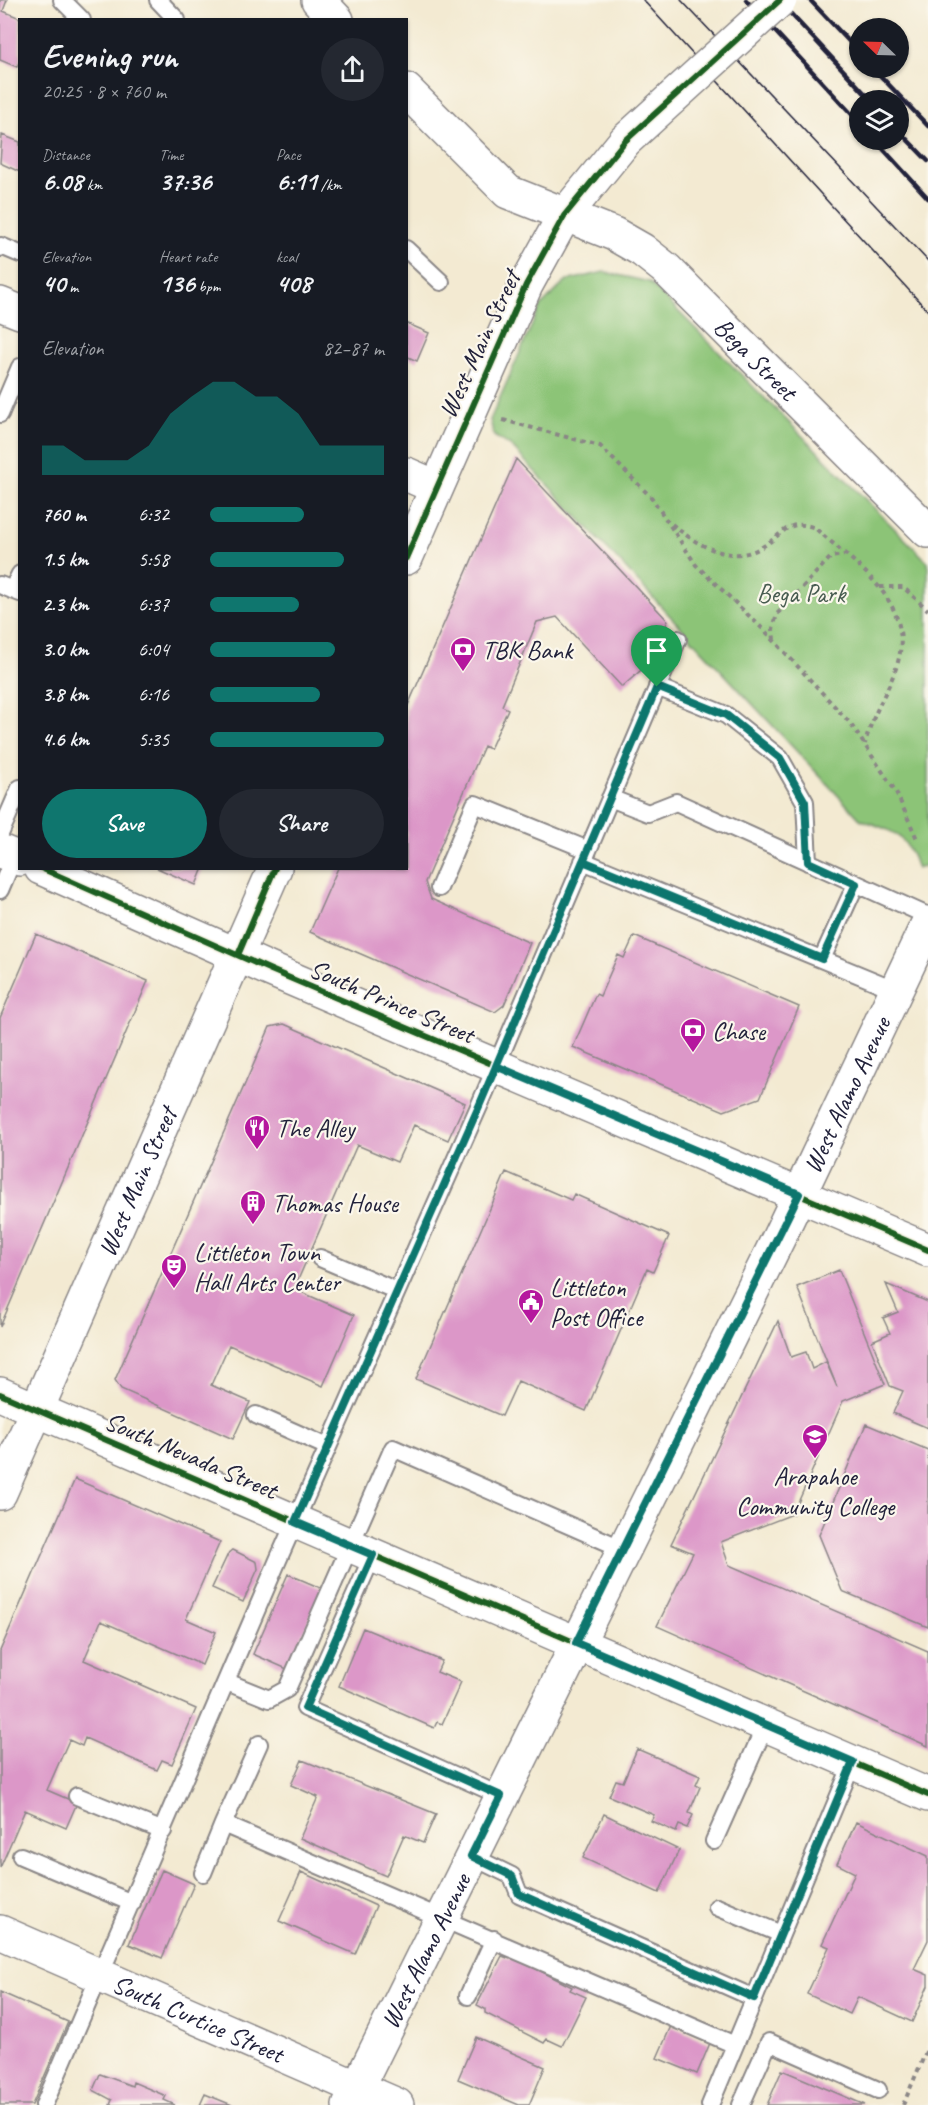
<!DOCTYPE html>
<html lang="en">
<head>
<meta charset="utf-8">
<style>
  body { margin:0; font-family:Caveat,sans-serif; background:#242831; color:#f1f3f6; height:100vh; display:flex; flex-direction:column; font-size:22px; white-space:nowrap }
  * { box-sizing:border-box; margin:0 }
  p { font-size:20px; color:#9ea1a6 }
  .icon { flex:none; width:33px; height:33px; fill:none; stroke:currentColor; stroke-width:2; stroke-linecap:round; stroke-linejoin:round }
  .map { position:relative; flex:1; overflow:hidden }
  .drawer { position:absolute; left:18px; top:18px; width:390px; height:852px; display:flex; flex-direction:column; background:#171b24; border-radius:0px; box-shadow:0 2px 4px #0004 }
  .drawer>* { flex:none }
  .needle { width:39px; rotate:293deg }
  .fabs { position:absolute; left:849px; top:18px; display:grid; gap:12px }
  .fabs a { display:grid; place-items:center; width:60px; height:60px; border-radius:50%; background:#171b24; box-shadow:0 2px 4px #0004; font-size:30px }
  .pin { position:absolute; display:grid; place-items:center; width:51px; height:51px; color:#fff; margin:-62px -26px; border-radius:50% 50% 50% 0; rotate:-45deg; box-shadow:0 0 6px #0007 }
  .pin .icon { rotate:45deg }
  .round { display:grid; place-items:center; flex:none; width:63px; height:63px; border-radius:32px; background:#242831 }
  .summary { display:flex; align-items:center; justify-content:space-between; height:102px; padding:0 24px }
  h1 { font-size:33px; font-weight:800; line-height:45px }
  .figures { display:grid; grid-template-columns:repeat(3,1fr); gap:9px; height:102px; padding:6px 24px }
  .figures div { display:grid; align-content:center }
  .figures b { font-size:26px; font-weight:800 }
  .figures small { font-size:16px; font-weight:400 }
  .figures p { font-size:16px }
  .chart { height:168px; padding:12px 24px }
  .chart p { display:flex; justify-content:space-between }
  .chart svg { width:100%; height:108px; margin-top:6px; fill:#0f766e; opacity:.7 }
  .cta { display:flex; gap:12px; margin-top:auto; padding:12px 24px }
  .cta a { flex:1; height:69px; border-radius:36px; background:#0f766e; color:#fff; font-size:24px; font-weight:800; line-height:69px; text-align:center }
  .cta a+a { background:#242831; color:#f1f3f6 }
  ul { padding:0 24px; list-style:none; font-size:20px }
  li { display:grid; grid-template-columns:96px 72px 1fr; align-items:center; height:45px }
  li i { height:15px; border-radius:8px; background:#0f766e }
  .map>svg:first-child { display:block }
</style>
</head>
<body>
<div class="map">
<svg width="928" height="2105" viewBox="0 0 928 2105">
  <rect width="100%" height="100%" fill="#fbf7ec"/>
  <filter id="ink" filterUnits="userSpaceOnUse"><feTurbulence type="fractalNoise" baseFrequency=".0167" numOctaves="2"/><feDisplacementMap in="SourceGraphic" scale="12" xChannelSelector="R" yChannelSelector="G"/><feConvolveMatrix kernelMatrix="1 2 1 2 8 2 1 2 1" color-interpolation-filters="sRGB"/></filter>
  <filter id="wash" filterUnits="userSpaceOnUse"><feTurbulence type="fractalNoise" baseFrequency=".008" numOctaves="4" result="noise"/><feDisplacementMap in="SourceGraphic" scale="24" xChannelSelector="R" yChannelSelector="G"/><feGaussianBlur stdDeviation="1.35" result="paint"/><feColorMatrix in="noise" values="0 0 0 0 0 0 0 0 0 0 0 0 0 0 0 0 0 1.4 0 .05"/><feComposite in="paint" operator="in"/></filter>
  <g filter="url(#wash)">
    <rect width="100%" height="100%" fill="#f3ead2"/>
    <path fill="#8cc477" stroke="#577359" stroke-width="1.5" d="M604,272L649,282L928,562V864L917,869C906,832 893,832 860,819L512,447L494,436L490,420L540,307L566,281Z"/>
    <g id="blocks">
      <path fill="#dc97c8" d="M0,0H7L3,11L20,18V60L17,67L0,60Z
        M2,135L20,142V172L0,163Z
        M406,323L429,333L417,361L406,356Z
        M516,459L668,621L649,663L622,687L557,617L537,622L502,706L508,709L490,749L484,746L425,882L431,899L530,943L504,1005L495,1012L310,932L338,868H406V710Z
        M157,868H203L196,885Z
        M36,934L148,981L0,1327V1018Z
        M634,936L799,1007L760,1098L724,1111L573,1047L596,994L600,996L618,955L624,958Z
        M284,1024L465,1103L448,1140L414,1125L397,1162L357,1145L294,1289L354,1315L323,1386L229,1345L211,1385L250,1402L233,1439L121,1389L115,1380L270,1027Z
        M506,1172L571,1200L574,1194L669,1236L653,1272L647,1269L586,1411L518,1381L502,1416L416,1379Z
        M839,1270L885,1384L843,1401L793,1514L721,1542L729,1565L928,1651V1746L657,1626L693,1553L671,1544L778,1321L791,1357L806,1352L812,1369L826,1362L837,1387L797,1287Z
        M886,1284L928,1302V1428L893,1413L903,1391L890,1386L872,1341L890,1333L883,1318L898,1312Z
        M866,1424L928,1450V1627L842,1591L819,1535Z
        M75,1479L220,1542L186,1619L216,1632L202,1665L101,1621L84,1660L196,1709L172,1764L162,1760L157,1770L85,1738L82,1746L69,1740L47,1790L77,1803L66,1828L25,1810L0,1868V1651Z
        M233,1550L257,1562L258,1569L243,1602L212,1588L228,1554Z
        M288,1574L323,1589L287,1669L253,1654Z
        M363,1628L442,1661L437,1672L461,1682L442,1724L437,1722L434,1728L339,1686Z
        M637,1749L700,1776L696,1785L700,1787L689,1813L693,1815L687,1828L679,1825L676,1832L651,1821L654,1815L609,1796L616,1780L623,1782Z
        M302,1760L436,1814L423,1843L404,1835L386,1876L300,1838L318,1797L291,1785Z
        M604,1814L679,1850L659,1893L583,1858Z
        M856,1822L928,1856V1940L914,1969L928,1975V1986L912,2022L858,1997L850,2014L807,1994L829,1947L822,1944L855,1873L837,1864Z
        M162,1870L194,1884L162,1958L129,1944Z
        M301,1872L376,1906L355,1954L279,1921Z
        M502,1956L510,1959L511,1956L572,1987L570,1990L586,1997L562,2046L547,2039L544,2043L485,2013V2009L477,2005Z
        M0,1992L68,2022L32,2105H0Z
        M671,2026L710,2043L697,2074L657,2058Z
        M476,2037L545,2067L529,2105H519L458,2079Z
        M782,2070L865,2105H767Z
        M100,2074L132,2086L133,2082L166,2096L164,2100L175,2105H110L112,2100L93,2090Z
        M205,2094L232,2105H200Z"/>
    </g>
  </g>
  <g filter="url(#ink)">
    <use href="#blocks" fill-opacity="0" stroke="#8a8686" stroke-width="1.5"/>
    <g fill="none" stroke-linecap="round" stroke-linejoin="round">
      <defs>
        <path id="service" d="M62,0L82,20
          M158,0L177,20
          M0,248L1,246L20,254
          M406,249L441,282
          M0,414L20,367
          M0,585L20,593
          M12,590L20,574
          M657,687L726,715L780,758L805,802L808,862
          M610,798L648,813L676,802L928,916
          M0,834L20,788
          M583,861L896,990
          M439,888L475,804L588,850
          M0,890L14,857
          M822,959L856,884
          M320,1258L397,1291
          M256,1415L328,1447
          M373,1555L305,1708L501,1796
          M227,1682L269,1699L287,1689L393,1448L623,1549
          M259,1744L223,1824L735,2045
          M77,1796L163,1831
          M714,1841L766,1724
          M21,1856L132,1903
          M471,1856L512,1876L519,1894L754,1998
          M203,1873L223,1824
          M717,1907L781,1934
          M468,1996L494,1939
          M44,2105L278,1560L480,1104L678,639
          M710,2105L853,1762
          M741,2105L769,2042L878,2090"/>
        <g id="minor">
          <path d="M318,0L337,20"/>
          <path id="s1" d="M406,90L508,192L614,234L642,250L666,269L928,531"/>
          <path d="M0,304L20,312"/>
          <path d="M406,474L436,487"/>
          <path d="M0,1394L928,1795"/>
          <path id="s2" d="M0,1932L397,2105"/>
        </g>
        <path id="tertiary" d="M0,851L20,859
          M41,868L271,970L928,1250"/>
        <g id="secondary">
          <path d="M406,558L526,285L564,216L625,141L672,98"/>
          <path id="s3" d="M0,1493L275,868"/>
          <path id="s4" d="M349,2105L779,1237L928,923"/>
        </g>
      </defs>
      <use href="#service" stroke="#8a8686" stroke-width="20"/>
      <use href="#minor" stroke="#8a8686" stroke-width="36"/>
      <use href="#tertiary" stroke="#8a8686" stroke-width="36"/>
      <use href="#secondary" stroke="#8a8686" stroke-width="36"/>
      <path stroke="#8a8686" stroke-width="4" stroke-dasharray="4.5 4.5" stroke-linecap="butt" d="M503,420L600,446L652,498L696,565L767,633L850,723L896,792L918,841
        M672,524C695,544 731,566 762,547C782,536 788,517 815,528C860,568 923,607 893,676C883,699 871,719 865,744
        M880,587H903L928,610
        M774,640L773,629L777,614L831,557L844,555
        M903,2105L928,2047"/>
      <use href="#service" stroke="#fff" stroke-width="16"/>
      <use href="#minor" stroke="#fff" stroke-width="33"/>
      <use href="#tertiary" stroke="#fff" stroke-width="33"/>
      <use href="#secondary" stroke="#fff" stroke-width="33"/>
      <path stroke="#22223b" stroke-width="1.5" d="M643,0L928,311
        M681,0L928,261"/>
      <path stroke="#22223b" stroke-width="4.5" d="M746,0L860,123
        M778,0L871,100
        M810,0L860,53
        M873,68L928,126
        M898,130L928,161
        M875,140L928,198"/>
      <defs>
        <path id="secondary-bridge" d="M672,98L780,0"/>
      </defs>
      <use href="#secondary-bridge" stroke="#8a8686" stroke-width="36" stroke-linecap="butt"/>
      <use href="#secondary-bridge" stroke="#fff" stroke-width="33"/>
      <defs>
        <path id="cycleway" d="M406,558L526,285L564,216L625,141L780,0
          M41,868L271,970L928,1250
          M238,955L275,868
          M0,1394L928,1795"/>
      </defs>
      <use href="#cycleway" stroke="#fbf7ec" stroke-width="10"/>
      <use href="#cycleway" stroke="#1b5e20" stroke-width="6"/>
    </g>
  </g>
  <g fill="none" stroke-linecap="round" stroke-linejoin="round" filter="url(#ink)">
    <defs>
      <path id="route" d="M657,687L480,1104L295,1522L373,1555L305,1708L501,1796L471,1856L512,1876L519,1894L754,1998L853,1762L576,1643L799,1194L496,1066L583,861L822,959L856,884L808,862L805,802L780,758L726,715L657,687"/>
    </defs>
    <use href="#route" stroke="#fff" stroke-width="12"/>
    <use href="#route" stroke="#0f766e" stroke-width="8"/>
  </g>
  <defs>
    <symbol id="bank-pin" viewBox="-11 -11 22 30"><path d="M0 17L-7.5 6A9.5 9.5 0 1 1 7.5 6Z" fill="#b5179e" stroke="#fbf7ec"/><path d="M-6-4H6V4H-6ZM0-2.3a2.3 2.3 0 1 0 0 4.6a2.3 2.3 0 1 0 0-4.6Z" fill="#fff"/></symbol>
    <symbol id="restaurant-pin" viewBox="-11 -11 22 30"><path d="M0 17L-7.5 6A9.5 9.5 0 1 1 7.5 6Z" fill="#b5179e" stroke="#fbf7ec"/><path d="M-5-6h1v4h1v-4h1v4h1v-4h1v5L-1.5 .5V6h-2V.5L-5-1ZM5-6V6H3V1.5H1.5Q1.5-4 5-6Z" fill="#fff"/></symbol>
    <symbol id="building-pin" viewBox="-11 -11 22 30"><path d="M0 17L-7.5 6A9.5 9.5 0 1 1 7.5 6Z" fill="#b5179e" stroke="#fbf7ec"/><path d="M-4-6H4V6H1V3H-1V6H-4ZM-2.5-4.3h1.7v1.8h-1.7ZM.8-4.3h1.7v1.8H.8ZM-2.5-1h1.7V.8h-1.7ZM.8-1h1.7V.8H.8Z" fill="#fff"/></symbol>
    <symbol id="theatre-pin" viewBox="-11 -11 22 30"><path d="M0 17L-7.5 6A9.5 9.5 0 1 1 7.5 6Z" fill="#b5179e" stroke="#fbf7ec"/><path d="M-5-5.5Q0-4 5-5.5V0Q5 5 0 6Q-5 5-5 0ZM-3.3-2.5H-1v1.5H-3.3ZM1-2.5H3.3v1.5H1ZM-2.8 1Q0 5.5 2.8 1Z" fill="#fff"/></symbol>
    <symbol id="civic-pin" viewBox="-11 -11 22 30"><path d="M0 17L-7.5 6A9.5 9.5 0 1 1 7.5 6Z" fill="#b5179e" stroke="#fbf7ec"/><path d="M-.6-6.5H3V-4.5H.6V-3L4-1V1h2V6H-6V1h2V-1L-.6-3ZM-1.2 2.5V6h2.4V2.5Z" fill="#fff"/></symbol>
    <symbol id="university-pin" viewBox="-11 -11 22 30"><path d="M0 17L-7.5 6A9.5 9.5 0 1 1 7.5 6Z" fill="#b5179e" stroke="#fbf7ec"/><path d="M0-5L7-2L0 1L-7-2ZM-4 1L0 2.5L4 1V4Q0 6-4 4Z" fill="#fff"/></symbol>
  </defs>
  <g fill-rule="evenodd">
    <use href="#bank-pin" x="448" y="635" width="30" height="40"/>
    <use href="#bank-pin" x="678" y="1016" width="30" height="40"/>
    <use href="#restaurant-pin" x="242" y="1113" width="30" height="40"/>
    <use href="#building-pin" x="238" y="1188" width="30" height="40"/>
    <use href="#theatre-pin" x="159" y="1252" width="30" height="40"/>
    <use href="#civic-pin" x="516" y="1287" width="30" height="40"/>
    <use href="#university-pin" x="800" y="1422" width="30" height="40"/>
  </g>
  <g text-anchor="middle" stroke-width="4.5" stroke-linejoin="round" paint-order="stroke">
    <g font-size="26" fill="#22223b" stroke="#fbf7ec">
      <text transform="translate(479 344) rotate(-65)" y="9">West Main Street</text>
      <text dy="9" stroke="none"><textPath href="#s1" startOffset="448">Bega Street</textPath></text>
      <text transform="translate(392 1001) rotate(23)" y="9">South Prince Street</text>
      <text dy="9" stroke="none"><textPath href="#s4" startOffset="1126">West Alamo Avenue</textPath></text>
      <text dy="9" stroke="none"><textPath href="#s3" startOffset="340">West Main Street</textPath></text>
      <text transform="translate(191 1455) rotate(23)" y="9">South Nevada Street</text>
      <text dy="9" stroke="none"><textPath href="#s4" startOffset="172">West Alamo Avenue</textPath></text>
      <text dy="9" stroke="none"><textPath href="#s2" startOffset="216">South Curtice Street</textPath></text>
    </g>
    <g font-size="26" fill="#475b50" stroke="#fbf7ec">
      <text x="801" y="602">Bega Park</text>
    </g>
    <g font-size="26" fill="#22223b" stroke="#fbf7ec" text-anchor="start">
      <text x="482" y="659">TBK Bank</text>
      <text x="712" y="1040">Chase</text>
      <text x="276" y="1137">The Alley</text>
      <text x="272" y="1212">Thomas House</text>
      <text x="194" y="1261">Littleton Town<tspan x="194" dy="30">Hall Arts Center</tspan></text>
      <text x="550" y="1296">Littleton<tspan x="550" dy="30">Post Office</tspan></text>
      <text x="815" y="1485" text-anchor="middle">Arapahoe<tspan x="815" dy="30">Community College</tspan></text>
    </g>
  </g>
</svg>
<div class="fabs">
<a><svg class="needle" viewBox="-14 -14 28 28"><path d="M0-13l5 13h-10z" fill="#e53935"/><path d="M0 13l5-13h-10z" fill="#9ea1a6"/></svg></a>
<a><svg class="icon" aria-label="layers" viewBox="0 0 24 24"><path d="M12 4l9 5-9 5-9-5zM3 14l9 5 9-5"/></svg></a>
</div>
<div class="pin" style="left:657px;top:687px;background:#1e9e55"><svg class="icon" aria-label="arrive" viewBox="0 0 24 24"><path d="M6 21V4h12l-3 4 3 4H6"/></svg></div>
<section class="drawer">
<div class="summary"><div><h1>Evening run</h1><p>20:25 · 8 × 760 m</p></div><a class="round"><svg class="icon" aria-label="share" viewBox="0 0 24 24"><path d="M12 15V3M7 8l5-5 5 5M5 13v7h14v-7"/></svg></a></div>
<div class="figures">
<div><p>Distance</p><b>6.08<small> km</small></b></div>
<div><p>Time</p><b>37:36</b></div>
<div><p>Pace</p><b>6:11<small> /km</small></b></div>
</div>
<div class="figures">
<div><p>Elevation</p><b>40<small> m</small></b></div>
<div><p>Heart rate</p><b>136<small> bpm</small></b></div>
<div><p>kcal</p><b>408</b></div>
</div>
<div class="chart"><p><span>Elevation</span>82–87 m</p>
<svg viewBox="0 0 160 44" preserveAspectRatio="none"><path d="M0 44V32L10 32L20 38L30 38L40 38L50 32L60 19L70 12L80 6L90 6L100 12L110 12L120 19L130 32L140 32L150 32L160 32V44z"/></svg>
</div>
<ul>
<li><b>760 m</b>6:32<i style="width:54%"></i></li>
<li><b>1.5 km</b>5:58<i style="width:77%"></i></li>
<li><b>2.3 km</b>6:37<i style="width:51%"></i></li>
<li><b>3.0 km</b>6:04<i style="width:72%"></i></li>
<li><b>3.8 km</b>6:16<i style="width:63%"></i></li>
<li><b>4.6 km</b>5:35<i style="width:100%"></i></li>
</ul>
<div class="cta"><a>Save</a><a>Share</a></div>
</section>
</div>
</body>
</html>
